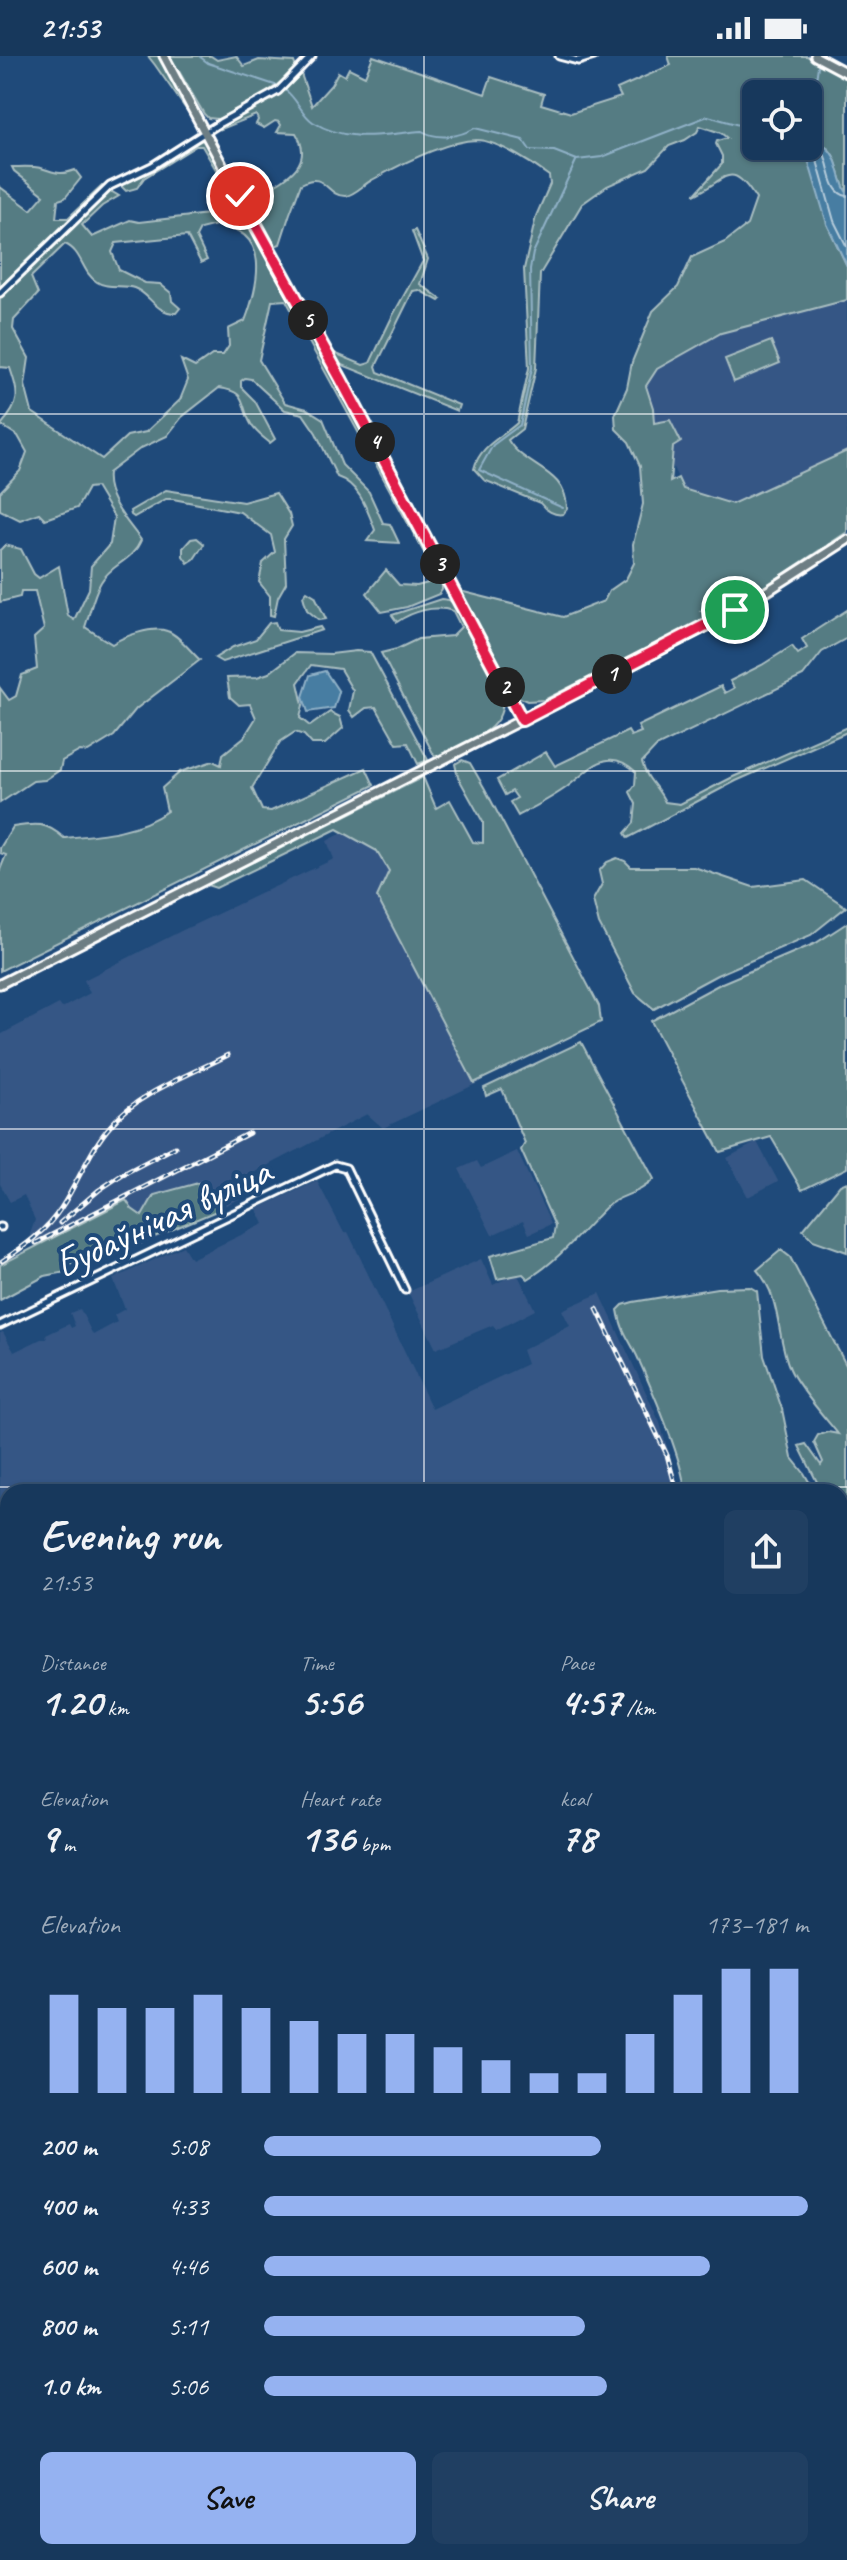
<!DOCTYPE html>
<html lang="en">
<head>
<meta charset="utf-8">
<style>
  body { margin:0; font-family:Caveat,sans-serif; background:#203f62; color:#f1f3f6; height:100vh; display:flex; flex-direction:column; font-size:30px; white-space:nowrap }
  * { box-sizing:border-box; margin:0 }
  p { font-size:26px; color:#9eacbb }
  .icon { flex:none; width:44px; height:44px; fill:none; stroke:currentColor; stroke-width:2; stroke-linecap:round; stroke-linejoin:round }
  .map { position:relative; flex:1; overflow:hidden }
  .details { position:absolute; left:0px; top:1428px; width:848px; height:1076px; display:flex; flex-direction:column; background:#17385c; border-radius:24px 24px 0 0; box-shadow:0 2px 6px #0004,0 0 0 2px #365272 }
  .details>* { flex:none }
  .buttons { position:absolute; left:742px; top:24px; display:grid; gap:16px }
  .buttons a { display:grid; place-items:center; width:80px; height:80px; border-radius:12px; background:#17385c; box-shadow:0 2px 6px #0004,0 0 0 2px #365272; font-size:40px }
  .pin { position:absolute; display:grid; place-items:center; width:68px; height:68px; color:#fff; margin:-34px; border:4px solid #fff; border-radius:50%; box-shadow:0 2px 8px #0007 }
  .km { position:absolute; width:40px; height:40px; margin:-20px; border-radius:50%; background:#222; color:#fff; font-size:22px; line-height:40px; text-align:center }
  .round { display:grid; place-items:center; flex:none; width:84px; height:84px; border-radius:12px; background:#203f62 }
  .overview { display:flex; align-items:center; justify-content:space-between; height:136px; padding:0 40px }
  h1 { font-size:44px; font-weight:800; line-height:60px }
  .figures { display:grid; grid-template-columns:repeat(3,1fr); gap:12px; height:136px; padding:8px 40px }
  .figures div { display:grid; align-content:center }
  .figures b { font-size:40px; font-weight:800 }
  .figures small { font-size:22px; font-weight:400 }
  .figures p { font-size:22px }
  .chart { height:224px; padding:16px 40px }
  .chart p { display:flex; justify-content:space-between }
  .chart svg { width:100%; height:144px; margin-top:8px; stroke:#95b2f1; stroke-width:6 }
  .button { display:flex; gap:16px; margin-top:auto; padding:16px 40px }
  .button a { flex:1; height:92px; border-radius:12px; background:#95b2f1; color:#111; font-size:32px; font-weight:800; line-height:92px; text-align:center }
  .button a+a { background:#203f62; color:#f1f3f6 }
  ul { padding:0 40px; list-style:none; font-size:26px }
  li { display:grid; grid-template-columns:128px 96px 1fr; align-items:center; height:60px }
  li i { height:20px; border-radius:10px; background:#95b2f1 }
  .status { display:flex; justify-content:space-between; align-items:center; height:56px; padding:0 40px; background:#17385c; direction:ltr }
  .status svg { height:22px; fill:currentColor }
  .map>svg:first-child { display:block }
</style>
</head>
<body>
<div class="status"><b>21:53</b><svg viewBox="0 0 49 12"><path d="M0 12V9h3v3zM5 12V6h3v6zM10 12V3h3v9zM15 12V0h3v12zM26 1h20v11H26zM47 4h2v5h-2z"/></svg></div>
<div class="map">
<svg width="847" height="2504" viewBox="0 0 847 2504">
  <rect width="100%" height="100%" fill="#1f4a7a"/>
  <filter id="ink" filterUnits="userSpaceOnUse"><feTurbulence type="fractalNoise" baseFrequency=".0125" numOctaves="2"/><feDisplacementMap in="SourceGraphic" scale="16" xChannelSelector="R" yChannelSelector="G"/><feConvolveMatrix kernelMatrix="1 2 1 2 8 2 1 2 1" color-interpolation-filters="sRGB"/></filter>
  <g filter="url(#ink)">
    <path fill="#355785" d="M847,237V395L732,448L683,433L645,351L651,299Z
      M391,752L423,813L383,842L480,1026L383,1072L367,1058L250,1119L241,1142L137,1191L133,1182L75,1210L44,1193L30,1178L35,1164L24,1139L10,1146L0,1128V979L59,948L62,952L90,937L84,924L183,874L334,803L327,785Z
      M757,1086L778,1125L748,1141L727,1102Z
      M517,1095L551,1168L529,1178L523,1165L492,1179L459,1113L477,1105L481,1112Z
      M317,1125L344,1177L348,1176L432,1353L527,1308L522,1294L570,1270L562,1254L600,1237L660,1367L680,1436H8V1525L0,1528V1277L3,1276L14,1296L41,1283H47L46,1279L69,1268L71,1272L75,1270L70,1257L80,1253L93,1279L117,1266L114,1259L125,1253L113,1223L183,1190L191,1203L264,1168L257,1153Z
      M481,1203L493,1229L517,1217L535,1254L496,1274L493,1269L436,1293L408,1236Z
      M8,1585V1667L0,1670V1589Z
      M8,1727V1791L0,1795V1731Z
      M840,1860L847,1861V1980L844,1979L840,1989Z"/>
    <path fill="#547c83" stroke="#aabec1" stroke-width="2" fill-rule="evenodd" d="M148,0H159L197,69L155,9Z
      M170,0H211L217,4L236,0L244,10L259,4L294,6L296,12C272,36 249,49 218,63L208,62L204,58Z
      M373,0L485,38L491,21L544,38L541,48L571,57L621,41L617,33L671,9L668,0H807L847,22V137C837,122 840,95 820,88L827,168L847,210V244L721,277L657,313L646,330L653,352L654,367L670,364L681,386L673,391L670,426L678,422L683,433L732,448L847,395V476L764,531L729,550H707L701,555L709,556L707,563L544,644L527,645L518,641L460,535L563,561L604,545L609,535L626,523L634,507L633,488L643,448L640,410L629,386L616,373L615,359L627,332L632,306L653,255L678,231L692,201L725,186L747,169L756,143C730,101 726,125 694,139L722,108V100L716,88L717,85L727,82L721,77L700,70L697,76L685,84L669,90L648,112L607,130L582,148L540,218L536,312L522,373L508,384C524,412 567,413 567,453L563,458C555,460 545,454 540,447L484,424L474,413C479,390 502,381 517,367L529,312L524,213L536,160L550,128L549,120C533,108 497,84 476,84C445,85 399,109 372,124C364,128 354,140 345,140C326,140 325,114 301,128C293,148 286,168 280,188L275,190L255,152L258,138C283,124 316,110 296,77L277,76L281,69L279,66L275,65L264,72L256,68L258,64L256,59L221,73L222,69L279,38L301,18L312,50L331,29L338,16L345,20L349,12L365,20ZM756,38H808V90H756Z
      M200,84L205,85L442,525V534L439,538L407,551L382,556L367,537L386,514L399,529L417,530L439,524L286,244L272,245L259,304L285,347L307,353L323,363L342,409L369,436L383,467L390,468L399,487L367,485L375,474C367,453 359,428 337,421L316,377L303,358L285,354L251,323L245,322L241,325V331L255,345L275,383L270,387C264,382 255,376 251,368C239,347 249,336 219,332L182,361L167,380L141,392L108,417C105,442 127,465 141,484C132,506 112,507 101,526C93,539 90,557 85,571L112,588C124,580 152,570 167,575C178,578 191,596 200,604L136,653L114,680L88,696L80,695L62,705L60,714L45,724L33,725L0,747V632L9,644L16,640L22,619L37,613L34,582L44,573L35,535H21L20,541L0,546V494L5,489L21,493L34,518L39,522L59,510L68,560L74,564L89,533L91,510L110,488L114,461L96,431L88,432L77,452L45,463L39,457L20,464L0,454V436L20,415L27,396L18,380L1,369C21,347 19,339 10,312L0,311V131L31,154L44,139L14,115L12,111C21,111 32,110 41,112C55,116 59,120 75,114L81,122L65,142L58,144L56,162H68L102,130L119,140L102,150L82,169L92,181L130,164L139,166L234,155L232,141L202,90H196L144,122L137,132L126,135L120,129ZM216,169C272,174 259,228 245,265L228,273L229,290L223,299H212L195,311L181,304L188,324L180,344L146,376L127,380L102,403L32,356L25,329L29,302L13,273L14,264L38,238L31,221L65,188C82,195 82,217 97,226C107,233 123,228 134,232C151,238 154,257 176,257L180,252L172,245L171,237L160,228L145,227L119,214L112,196L116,187L187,180L201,207L207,204L196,181L200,173Z
      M415,174L428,203L420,228L441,243L439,245L419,234L413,235L376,310L378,316L459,349L457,355L343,309L340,310L332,296L363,309L370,307L393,259L423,205L412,175Z
      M771,285L780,307L734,326L725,303Z
      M166,434L243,446L276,437L289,458L292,470L284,483L286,527L278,541L274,560L270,559V540L259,526L263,507L275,496L271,479L240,456L173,443H166L134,461L131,459L130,455Z
      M197,482L204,488L194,503L188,507L183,500V492L191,483Z
      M307,535L315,540L326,563L319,564L307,554L303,540Z
      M441,543L449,544L455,548L502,641C508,676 461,688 435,701L381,597L397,593L418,583L452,580L461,571L453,555C434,549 413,555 397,566L392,559Z
      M847,554V582L822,596L803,620L656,691L642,706C647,725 657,729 665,746L680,748L733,721L847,671V676L736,725L628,782L625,777L634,767L636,748L630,736L635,729L636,716C607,688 590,714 567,731C552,742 534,751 518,760L510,746L517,742L512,735L505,739L497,724L546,696L555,710L628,675L631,680L641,676L638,670L721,630L725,637L734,632L730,625L762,609L792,590L798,598L807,592L802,583Z
      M275,566L278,574L299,576L320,571L322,574L222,606L215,602L233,591L256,583L269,567Z
      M356,595L370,596L428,704L418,708L408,687L397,688L376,651L366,652L354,661L349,654L353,635L340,613L311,609L298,627L303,649L300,662L310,670L330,656L340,661L343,672L325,688H312L304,679L295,676L280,686L252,732L262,754L271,755L366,712L374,729L0,915V814L6,799L0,797V792L13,771C37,767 46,766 64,782C98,779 139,776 167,755L162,732L180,716L213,705L221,709L223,698L244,681L256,662L250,648L239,649L230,641L227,622L257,621L269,617L295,597L331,598Z
      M462,704L470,707L485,733L599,950L601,966L474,1027L377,841L389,815L377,795L337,773L216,832L207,829L423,721L436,752L450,744L473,786L483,787V766L458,721L455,708Z
      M617,802L625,805L631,811H694L753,831L806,824L846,851L811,879L717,919L654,953L635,937L599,868L593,844L602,828L599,815L607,806Z
      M847,867V1112L802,1134L771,1081L720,1096L651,965L722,927L816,887Z
      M581,986L654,1123C639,1139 620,1138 606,1151C581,1176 559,1204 528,1223L523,1218L497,1223L490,1200L553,1182L555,1170L521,1094L525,1087L502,1033L486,1040L484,1032Z
      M847,1126V1196L813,1184L803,1174L840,1129Z
      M198,1127L202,1146H216L219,1154L140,1187L135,1181L127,1183L67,1210L66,1216L45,1220L0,1244V1209L126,1144L132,1153L142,1160L154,1139Z
      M781,1194L790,1201L847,1311V1453L840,1456V1436H822L799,1390L806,1388L821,1409L823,1406L814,1386L818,1379L828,1376L838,1378C826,1363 797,1330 790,1313C776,1281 782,1242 757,1214Z
      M750,1231L757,1235L764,1300L782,1353L792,1402L804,1417L815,1436H685C683,1404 651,1331 637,1300C628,1281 622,1277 618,1254L623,1249L633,1246L717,1232Z
      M844,1515L847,1520V1614L840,1601V1518Z
      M8,1542V1576L0,1580V1544Z
      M840,1632L847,1645V1859L840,1858Z
      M8,1674V1725L0,1729V1677Z
      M8,1790V1842L0,1845V1793Z
      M8,1886V2496H42L45,2504H0V1890Z
      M847,1998V2136L840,2133V2017Z
      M840,2140L847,2143V2251L840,2238Z"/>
    <path fill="#467da2" stroke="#90b1c7" stroke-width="2" d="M820,88C840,95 837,122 847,137V210L827,168L806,97L808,92Z
      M325,615L339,636L334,652L308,656L303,641L310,619Z"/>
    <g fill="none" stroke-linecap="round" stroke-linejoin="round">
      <path stroke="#b5cbda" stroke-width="2" d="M847,140C829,137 831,112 824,98L818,97L816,101L834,165L847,191"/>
      <path stroke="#90b1c7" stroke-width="2" d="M199,0L208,7L278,30
        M285,34C297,42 301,58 313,66C348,88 383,78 422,75C438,84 459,81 475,72L523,84L530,94L554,95L577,104L602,101L708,60L756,74
        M808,75L812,72L810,69L813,55L810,42L814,39L818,10
        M563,452L479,414L493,389L520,369L532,312L530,213L533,197L576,105
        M840,2200L847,2198
        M0,2343L8,2362
        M0,2487L8,2483
        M36,2500L38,2504
        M714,2504L716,2496"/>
      <defs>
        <path id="minor" d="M559,0L578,5L594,0
          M0,237L110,130L152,110L220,67L278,35L312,0
          M0,1171H1
          M0,1269L335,1109L346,1112L405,1234
          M840,2136L847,2140"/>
        <path id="major" d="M164,0L273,204L341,323L522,664
          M815,0L847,17
          M0,928L699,574L766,536L847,484"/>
      </defs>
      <use href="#minor" stroke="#fff" stroke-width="11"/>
      <use href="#major" stroke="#fff" stroke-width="13"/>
      <use href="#minor" stroke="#1f4a7a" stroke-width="5"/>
      <use href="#major" stroke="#6d7e84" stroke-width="7"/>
      <defs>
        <path id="rail" d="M60,1167L99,1134L123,1118L175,1091
          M36,1187L249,1077
          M2,1205C25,1190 46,1175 61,1152C79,1125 90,1092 112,1068C138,1037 192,1018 228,999
          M597,1253L667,1399L677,1436
          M840,1474L847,1471
          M0,1536L8,1532
          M0,1682L8,1678
          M0,1781L8,1777
          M0,1874L8,1870
          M840,1907L847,1908"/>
      </defs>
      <use href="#rail" stroke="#fff" stroke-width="5"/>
      <use href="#rail" stroke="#1f4a7a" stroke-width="2" stroke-dasharray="6" stroke-linecap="butt"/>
    </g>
  </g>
  <g fill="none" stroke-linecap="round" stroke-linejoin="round" filter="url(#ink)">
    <defs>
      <path id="route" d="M240,140L341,323L522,664L735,554"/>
    </defs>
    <use href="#route" stroke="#fff" stroke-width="16"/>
    <use href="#route" stroke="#e11d48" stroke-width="10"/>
  </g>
  <path fill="none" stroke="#fff" stroke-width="2" stroke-opacity="0.55" d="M424,0V1436M0,358H847M0,715H847M0,1073H847M0,1431H847M0,1789H8M840,1789H847M0,2146H8M840,2146H847M424,2496V2504"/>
  <g text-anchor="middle" stroke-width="8" stroke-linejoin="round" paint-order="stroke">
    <g font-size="40" fill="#fff" stroke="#1f4a7a">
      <text transform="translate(162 1161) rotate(-25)" y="14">Будаўнічая вуліца</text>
    </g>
  </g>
</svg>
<div class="buttons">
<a><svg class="icon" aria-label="locate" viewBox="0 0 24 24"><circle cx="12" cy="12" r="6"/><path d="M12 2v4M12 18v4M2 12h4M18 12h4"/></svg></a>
</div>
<div class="pin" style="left:735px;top:554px;background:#1e9e55"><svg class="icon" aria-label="arrive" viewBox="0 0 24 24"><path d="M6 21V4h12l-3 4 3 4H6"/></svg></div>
<div class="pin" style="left:240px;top:140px;background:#d93025"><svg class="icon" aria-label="check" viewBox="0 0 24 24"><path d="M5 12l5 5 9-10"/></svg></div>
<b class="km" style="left:612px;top:618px">1</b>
<b class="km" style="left:505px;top:631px">2</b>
<b class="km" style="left:440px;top:508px">3</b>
<b class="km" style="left:375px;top:386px">4</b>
<b class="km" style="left:308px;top:264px">5</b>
<section class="details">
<div class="overview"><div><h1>Evening run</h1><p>21:53</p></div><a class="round"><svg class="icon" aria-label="share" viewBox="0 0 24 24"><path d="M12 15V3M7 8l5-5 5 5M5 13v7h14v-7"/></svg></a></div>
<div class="figures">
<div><p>Distance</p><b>1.20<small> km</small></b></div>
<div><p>Time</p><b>5:56</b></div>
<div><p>Pace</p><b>4:57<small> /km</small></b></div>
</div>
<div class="figures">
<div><p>Elevation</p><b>9<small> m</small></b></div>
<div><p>Heart rate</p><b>136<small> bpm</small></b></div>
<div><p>kcal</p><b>78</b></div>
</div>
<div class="chart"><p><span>Elevation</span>173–181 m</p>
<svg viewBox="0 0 160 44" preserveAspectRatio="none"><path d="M5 44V14M15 44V18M25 44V18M35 44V14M45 44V18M55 44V22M65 44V26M75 44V26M85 44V30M95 44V34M105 44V38M115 44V38M125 44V26M135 44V14M145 44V6M155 44V6"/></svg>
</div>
<ul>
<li><b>200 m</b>5:08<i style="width:62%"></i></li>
<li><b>400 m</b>4:33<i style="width:100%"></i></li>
<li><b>600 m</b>4:46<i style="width:82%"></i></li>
<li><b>800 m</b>5:11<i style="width:59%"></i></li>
<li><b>1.0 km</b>5:06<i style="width:63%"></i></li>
</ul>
<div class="button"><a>Save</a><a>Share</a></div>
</section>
</div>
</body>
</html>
